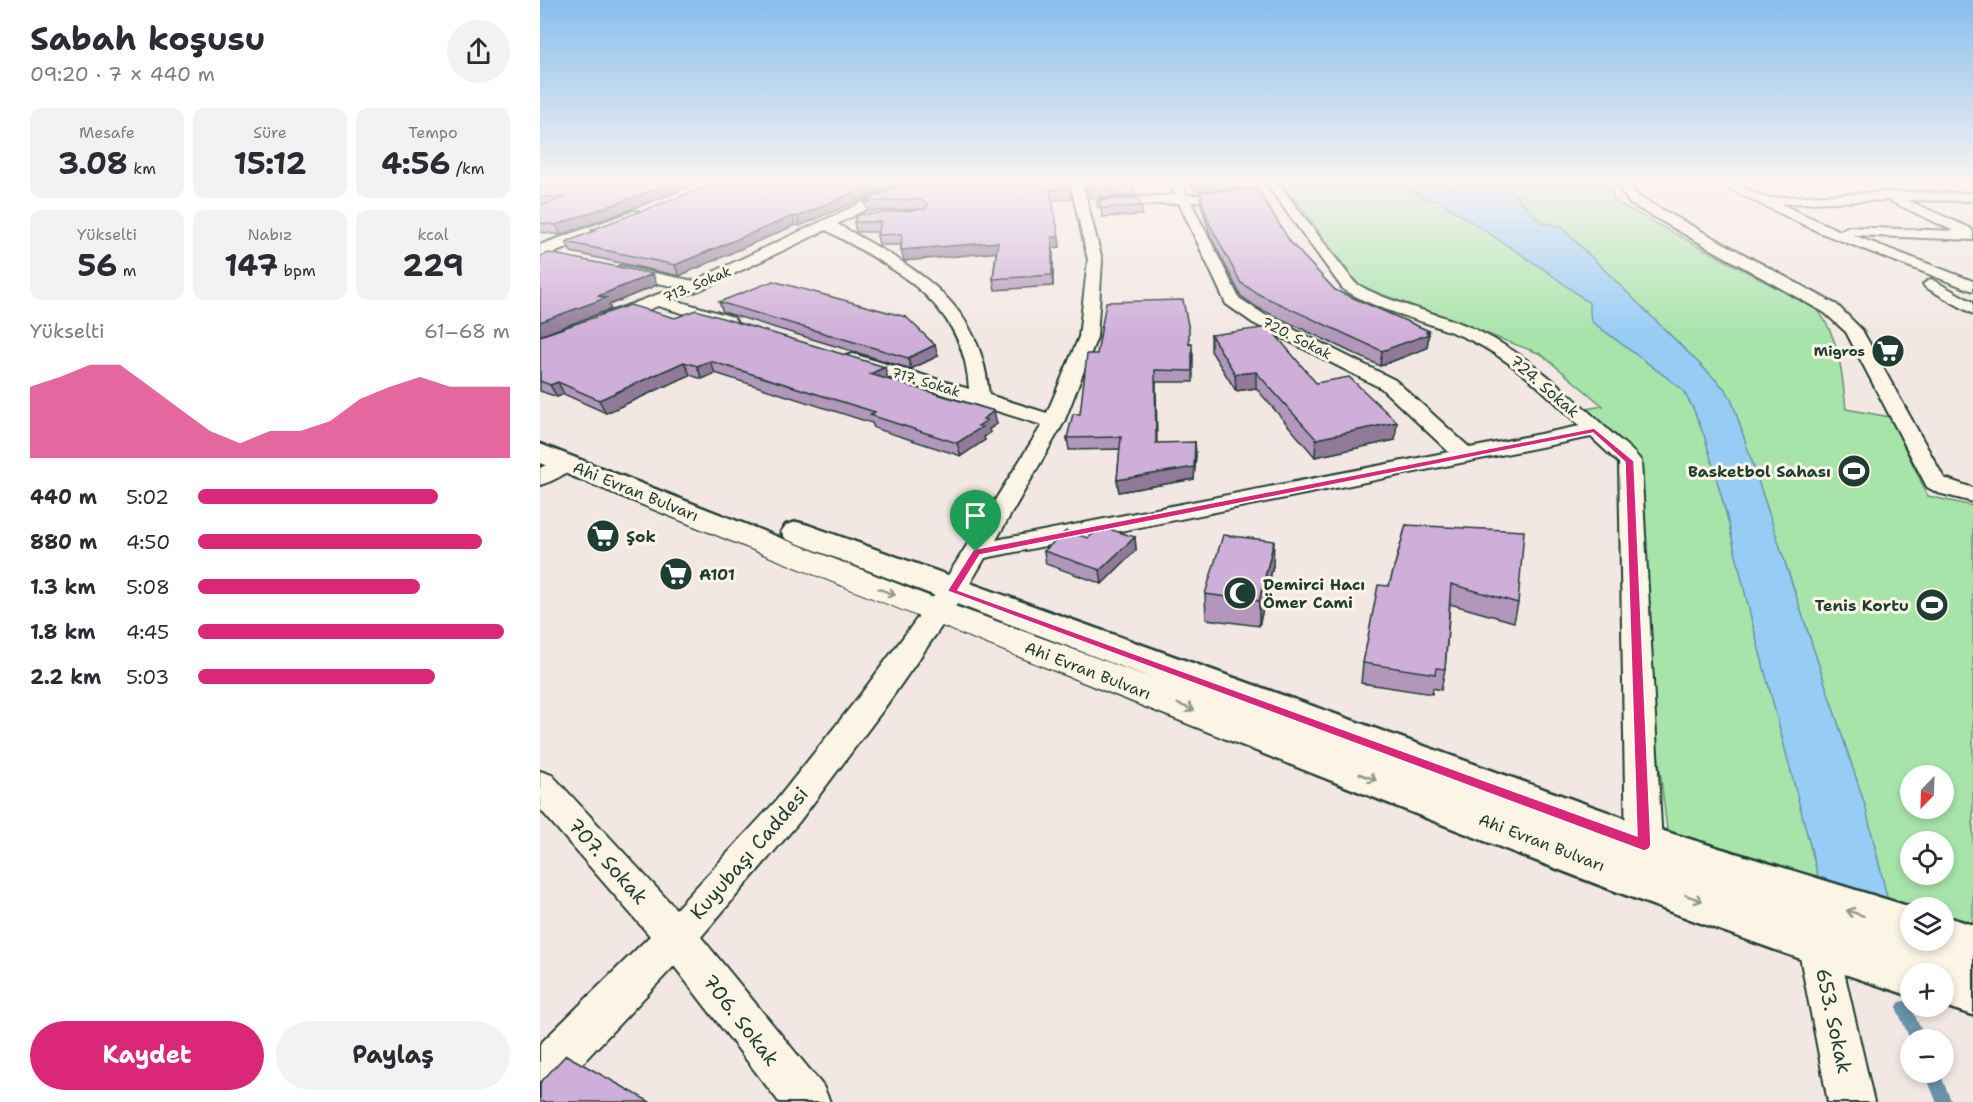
<!DOCTYPE html>
<html lang="tr">
<head>
<meta charset="utf-8">
<style>
  body { margin:0; font-family:"Shantell Sans",sans-serif; background:#f2f2f3; color:#2b2b33; height:100vh; display:flex; flex-direction:column; font-size:22px; white-space:nowrap }
  * { box-sizing:border-box; margin:0 }
  p { font-size:20px; color:#7c7c81 }
  .icon { flex:none; width:33px; height:33px; fill:none; stroke:currentColor; stroke-width:2; stroke-linecap:round; stroke-linejoin:round }
  .map { position:relative; flex:1; overflow:hidden }
  .drawer { display:flex; flex-direction:column; background:#fff; width:540px }
  .drawer>* { flex:none }
  .needle { width:39px; rotate:203deg }
  .controls { position:absolute; left:1360px; top:765px; display:grid; gap:12px }
  .controls a { display:grid; place-items:center; width:54px; height:54px; border-radius:50%; background:#fff; box-shadow:0 3px 9px #0003; font-size:30px }
  .pin { position:absolute; display:grid; place-items:center; width:51px; height:51px; color:#fff; margin:-62px -26px; border-radius:50% 50% 50% 0; rotate:-45deg; box-shadow:0 0 6px #0007 }
  .pin .icon { rotate:45deg }
  .round { display:grid; place-items:center; flex:none; width:63px; height:63px; border-radius:32px; background:#f2f2f3 }
  .headline { display:flex; align-items:center; justify-content:space-between; height:102px; padding:0 30px }
  h1 { font-size:33px; font-weight:700; line-height:45px }
  .metrics { display:grid; grid-template-columns:repeat(3,1fr); gap:9px; height:102px; padding:6px 30px }
  .metrics div { display:grid; align-content:center; border-radius:12px; background:#f2f2f3; text-align:center }
  .metrics b { font-size:30px; font-weight:700 }
  .metrics small { font-size:16px; font-weight:400 }
  .metrics p { font-size:16px }
  .chart { height:168px; padding:12px 30px }
  .chart p { display:flex; justify-content:space-between }
  .chart svg { width:100%; height:108px; margin-top:6px; fill:#db2777; opacity:.7 }
  .action { display:flex; gap:12px; margin-top:auto; padding:12px 30px }
  .action a { flex:1; height:69px; border-radius:36px; background:#db2777; color:#fff; font-size:24px; font-weight:700; line-height:69px; text-align:center }
  .action a+a { background:#f2f2f3; color:#2b2b33 }
  ul { padding:0 30px; list-style:none; font-size:20px }
  li { display:grid; grid-template-columns:96px 72px 1fr; align-items:center; height:45px }
  li i { height:15px; border-radius:8px; background:#db2777 }
  main { display:flex; flex:1; min-height:0 }
  .map>svg:first-child { display:block }
</style>
</head>
<body>
<main>
<section class="drawer">
<div class="headline"><div><h1>Sabah koşusu</h1><p>09:20 · 7 × 440 m</p></div><a class="round"><svg class="icon" aria-label="share" viewBox="0 0 24 24"><path d="M12 15V3M7 8l5-5 5 5M5 13v7h14v-7"/></svg></a></div>
<div class="metrics">
<div><p>Mesafe</p><b>3.08<small> km</small></b></div>
<div><p>Süre</p><b>15:12</b></div>
<div><p>Tempo</p><b>4:56<small> /km</small></b></div>
</div>
<div class="metrics">
<div><p>Yükselti</p><b>56<small> m</small></b></div>
<div><p>Nabız</p><b>147<small> bpm</small></b></div>
<div><p>kcal</p><b>229</b></div>
</div>
<div class="chart"><p><span>Yükselti</span>61–68 m</p>
<svg viewBox="0 0 160 44" preserveAspectRatio="none"><path d="M0 44V15L10 11L20 6L30 6L40 15L50 24L60 33L70 38L80 33L90 33L100 29L110 20L120 15L130 11L140 15L150 15L160 15V44z"/></svg>
</div>
<ul>
<li><b>440 m</b>5:02<i style="width:77%"></i></li>
<li><b>880 m</b>4:50<i style="width:91%"></i></li>
<li><b>1.3 km</b>5:08<i style="width:71%"></i></li>
<li><b>1.8 km</b>4:45<i style="width:98%"></i></li>
<li><b>2.2 km</b>5:03<i style="width:76%"></i></li>
</ul>
<div class="action"><a>Kaydet</a><a>Paylaş</a></div>
</section>
<div class="map">
<svg width="1433" height="1102" viewBox="0 0 1433 1102">
  <rect width="100%" height="100%" fill="#f3e7e3"/>
  <filter id="ink" filterUnits="userSpaceOnUse"><feTurbulence type="fractalNoise" baseFrequency=".0167" numOctaves="2"/><feDisplacementMap in="SourceGraphic" scale="12" xChannelSelector="R" yChannelSelector="G"/><feConvolveMatrix kernelMatrix="1 2 1 2 8 2 1 2 1" color-interpolation-filters="sRGB"/></filter>
  <g filter="url(#ink)">
    <path fill="#a7e4aa" stroke="#63906f" stroke-width="1.5" fill-rule="evenodd" d="M739,182H1070L1074,201L1278,310C1300,340 1302,373 1306,409L1350,417L1388,496L1433,506V925L1404,916V908L1373,907L1128,838L1117,745L1099,460L1046,409L1063,406L1001,354L819,286L760,206ZM1371,776H1404V808H1371ZM1371,842H1404V874H1371Z"/>
    <path fill="#97ccf5" stroke="#6793a8" stroke-width="1.5" d="M860,182H888L897,186H926L928,182H963L1002,223L1020,226L1185,389L1191,398L1325,805L1348,901L1279,880L1212,622L1186,513L1165,438L1153,408L1142,389L1051,321L1049,303L1005,270L898,200H887Z"/>
    <g fill="none" stroke-linecap="round" stroke-linejoin="round">
      <path stroke="#6793a8" stroke-width="14" d="M1364,1008L1378,1040
        M1392,1072L1404,1102"/>
      <defs>
        <path id="minor" d="M366,182H381L297,224C373,267 441,299 449,395L507,413L539,337L548,260L530,182H542L562,260L557,337L524,422L456,540L909,452L841,388L713,323L686,304L639,203L564,207L559,206L558,203L559,200L635,195L629,182H641L647,195H662L663,198L662,201L651,202L699,298L725,315L855,380L930,448L1040,426C1006,393 971,359 928,339C887,320 841,313 803,289L725,182H737L815,283C848,303 889,310 925,325C980,348 1022,387 1065,427C1076,438 1092,448 1101,461L1122,845L1117,856L1104,861L1091,856L1086,845L1079,463L1051,437L445,558L422,597L343,710L259,822L161,937L283,1086L290,1102H239L134,966L16,1091L0,1097V1044L110,936L0,809V771L12,775L136,909L235,802L321,694L402,585L502,425L306,364L304,360L306,356L313,354L429,389C425,302 353,268 286,230L162,289L134,300L193,317L196,321L193,325L187,326L118,306L74,323H62L59,319L62,315L138,287L80,276L72,271L80,266L154,281Z
          M1076,182H1088L1099,197L1297,305L1322,330L1404,478L1433,488V502L1398,493L1387,487L1306,332L1285,313L1089,203Z
          M1175,182H1191L1226,198L1345,192L1433,193V201L1367,200L1430,228L1433,232V240L1313,235L1433,281V291L1281,233ZM1348,200L1414,231L1307,227L1300,231L1241,204Z
          M1391,279L1433,302V314L1385,287L1383,284Z
          M25,456L33,458L36,463C29,473 12,482 0,485V468Z
          M1277,922L1291,928L1297,941L1334,1102H1288L1257,941L1263,928Z"/>
        <path id="secondary" d="M94,211L100,212L103,216L100,220L0,258V245Z
          M0,444L409,604L614,679L246,539L241,532L246,525L257,522L268,525L1104,825L1371,907V940H1404V916L1433,925V1015L1404,1006V974H1371V996C1171,931 977,854 782,777C521,674 260,570 0,463Z"/>
      </defs>
      <use href="#minor" stroke="#1f3d34" stroke-width="4"/>
      <use href="#secondary" stroke="#1f3d34" stroke-width="5"/>
      <use href="#minor" fill="#fcf5e5" fill-rule="evenodd"/>
      <use href="#secondary" fill="#fcf5e5" fill-rule="evenodd"/>
    </g>
    <path fill="#b296bb" stroke="#1f3d34" stroke-width="1.5" d="M0,182H164L21,235L0,232Z
      M179,182H361L260,226L255,225L139,276L31,252L26,242L52,232L51,230Z
      M543,182H593L594,186L595,195L550,198Z
      M649,182H710V189L656,191Z
      M450,185L530,189L531,199L511,200L520,247L513,248V286L455,290L453,279L456,252L364,261L361,250V245H339L337,235L338,232H316L314,222L383,210L381,209L328,211L325,202Z
      M660,192L751,243L795,290L889,331L887,348L840,366L718,308L701,296L670,235L661,204Z
      M560,200L601,206L602,215L562,217Z
      M179,302L398,356L371,369L183,312Z
      M671,335L776,383L855,440L775,457L716,388L696,391L671,351Z
      M0,336L348,379L457,424L449,429L450,433L444,437L445,440L421,456L334,428L332,423L175,373L162,379L150,375L66,413L24,394L17,397L0,391Z
      M650,343L653,354V382H616L617,443L656,454L654,479L579,492L577,480L580,449L529,450L527,438L540,414Z
      M866,525L978,603L974,622L910,604L905,669L901,690L893,688L892,694L821,683L823,663L849,586Z
      M595,537L596,550L562,584L506,564L504,551L548,538Z
      M733,566L719,626L666,619L665,594Z"/>
    <path fill="#917a99" stroke="#1f3d34" stroke-width="1.5" d="M137,182H164L21,235L16,225Z
      M339,182H361L260,226L257,217Z
      M253,216L255,225L139,276L135,265Z
      M512,237H519L520,247L513,248V286L512,275Z
      M458,242L460,252L364,261L361,250Z
      M113,274L117,285L69,305L71,309L0,336V322L58,296Z
      M889,331L887,348L840,366L842,351Z
      M395,345L398,356L371,369L368,358Z
      M170,361L175,373L162,379L157,366Z
      M144,362L150,375L66,413L59,400Z
      M345,367L348,380L330,374Z
      M716,372V388L696,391L695,374Z
      M18,382L24,394L17,397L10,385Z
      M454,411L457,424L449,429L450,433L444,437L445,440L421,456L417,443L438,426L443,419Z
      M857,422L855,440L775,457L776,439Z
      M655,442L656,454L654,479L579,492L577,480Z
      M595,537L596,550L562,584L560,570Z
      M734,541L733,566L719,626V601Z"/>
    <path fill="#cfaeda" stroke="#1f3d34" stroke-width="1.5" d="M0,182H137L16,225L0,223V206L26,197H0Z
      M179,182H339L257,217L253,216L135,265L26,242L57,230H51Z
      M366,182H416L450,185L500,182H529L530,189L510,190L519,237H512V275L453,279L458,242L361,250L362,234L337,235L341,222H314L317,215L386,209L388,204L379,199L325,202Z
      M546,182H593L594,186L549,189Z
      M655,182H682L655,183Z
      M717,189L751,243L795,290L889,331L886,332L889,334L842,351L718,294L701,283L669,223L660,192Z
      M598,198L601,206L561,208L560,200Z
      M9,253L113,274L58,296L66,298L0,322V256Z
      M233,281L366,317L395,345L368,358L179,302Z
      M643,300L649,330V344L652,343V371L615,370L616,443L655,442L654,467L577,480L581,437L527,438L533,414H540L547,354H557L566,302Z
      M90,305L135,318L156,310L345,367L330,374L454,411L443,419L447,420L438,426L442,427L417,443L330,415L335,412L170,361L157,366L144,362L59,400L18,382L10,385L0,381V336Z
      M729,327L776,383L809,377L857,422L776,439L716,372L695,374L671,335Z
      M866,525L984,531L978,603L911,584L905,669L896,668L895,674L823,663L838,585L849,586Z
      M562,527L595,537L560,570L504,551L526,531L548,538Z
      M683,535L734,541L719,601L665,594Z
      M26,1055L110,1102H0V1083Z"/>
    <defs><path id="oneway-shaft" d="M-6 0H5M1.5-3L5.5 0L1.5 3" fill="none" stroke-width="1.6" stroke-linecap="round" stroke-linejoin="round" transform="scale(1.5)"/></defs>
    <g stroke="#8e998c">
      <use href="#oneway-shaft" transform="translate(347 592) rotate(22)"/>
      <use href="#oneway-shaft" transform="translate(646 707) rotate(21)"/>
      <use href="#oneway-shaft" transform="translate(828 777) rotate(21)"/>
      <use href="#oneway-shaft" transform="translate(1154 898) rotate(19)"/>
      <use href="#oneway-shaft" transform="translate(1315 913) rotate(-162)"/>
    </g>
  </g>
  <linearGradient id="sky" x2="0" y2="1"><stop stop-color="#87beed"/><stop offset="0.54" stop-color="#faf4f2"/><stop offset="1" stop-color="#faf4f2" stop-opacity="0"/></linearGradient>
  <rect width="1433" height="336" fill="url(#sky)"/>
  <path fill="#db2777" stroke="#fff" stroke-width="1.5" fill-rule="evenodd" d="M1054,428L1094,461L1111,845L1109,849L1104,851L407,591L433,550L436,549ZM1053,433L1085,462L1097,836L418,590L440,555Z"/>
  <defs>
    <symbol id="supermarket-disc" viewBox="-11 -11 22 22"><circle r="9.5" fill="#1f3d34" stroke="#fcf5e5"/><path d="M-6-5.5h2.5l.6 2H6L4.5 2H-2.5L-4.4-4H-6ZM-1.5 3.2a1.3 1.3 0 1 0 .1 0ZM3 3.2a1.3 1.3 0 1 0 .1 0Z" fill="#fff"/></symbol>
    <symbol id="stadium-disc" viewBox="-11 -11 22 22"><circle r="9.5" fill="#1f3d34" stroke="#fcf5e5"/><path d="M0-5a6.5 5 0 1 0 0 10a6.5 5 0 1 0 0-10ZM-3.5-1.8h7v3.6h-7Z" fill="#fff"/></symbol>
    <symbol id="mosque-disc" viewBox="-11 -11 22 22"><circle r="9.5" fill="#1f3d34" stroke="#fcf5e5"/><path d="M3.5-4.9A6 6 0 1 0 3.5 4.9A5 5 0 1 1 3.5-4.9Z" fill="#fff"/></symbol>
  </defs>
  <g fill-rule="evenodd">
    <use href="#supermarket-disc" x="1329" y="332" width="38" height="38"/>
    <use href="#stadium-disc" x="1295" y="452" width="38" height="38"/>
    <use href="#supermarket-disc" x="44" y="517" width="38" height="38"/>
    <use href="#supermarket-disc" x="117" y="555" width="38" height="38"/>
    <use href="#mosque-disc" x="681" y="574" width="38" height="38"/>
    <use href="#stadium-disc" x="1373" y="586" width="38" height="38"/>
  </g>
  <g text-anchor="middle" stroke-width="6" stroke-linejoin="round" paint-order="stroke">
    <g font-size="14" fill="#1f3d34" stroke="#fcf5e5">
      <text transform="translate(157 284) rotate(-23)" y="5">713. Sokak</text>
      <text transform="translate(757 338) rotate(27)" y="5">720. Sokak</text>
      <text transform="translate(386 382) rotate(17)" y="5">717. Sokak</text>
    </g>
    <g font-size="14" font-weight="bold" fill="#1f3d34" stroke="#fcf5e5" text-anchor="end">
      <text x="1325" y="356">Migros</text>
    </g>
    <g font-size="16" fill="#1f3d34" stroke="#fcf5e5">
      <text transform="translate(1005 386) rotate(41)" y="6">724. Sokak</text>
      <text transform="translate(96 491) rotate(22)" y="6">Ahi Evran Bulvarı</text>
      <text transform="translate(548 670) rotate(21)" y="6">Ahi Evran Bulvarı</text>
      <text transform="translate(1002 842) rotate(21)" y="6">Ahi Evran Bulvarı</text>
    </g>
    <g font-size="16" font-weight="bold" fill="#1f3d34" stroke="#fcf5e5" text-anchor="start">
      <text x="1291" y="477" text-anchor="end">Basketbol Sahası</text>
      <text x="86" y="542">Şok</text>
      <text x="159" y="580">A101</text>
      <text x="723" y="590">Demirci Hacı<tspan x="723" dy="18">Ömer Cami</tspan></text>
      <text x="1369" y="611" text-anchor="end">Tenis Kortu</text>
    </g>
    <g font-size="20" fill="#1f3d34" stroke="#fcf5e5">
      <text transform="translate(209 853) rotate(-49)" y="7">Kuyubaşı Caddesi</text>
      <text transform="translate(68 861) rotate(48)" y="7">707. Sokak</text>
      <text transform="translate(201 1020) rotate(52)" y="7">706. Sokak</text>
      <text transform="translate(1294 1021) rotate(78)" y="7">653. Sokak</text>
    </g>
  </g>
</svg>
<div class="controls">
<a><svg class="needle" viewBox="-14 -14 28 28"><path d="M0-13l5 13h-10z" fill="#e53935"/><path d="M0 13l5-13h-10z" fill="#7c7c81"/></svg></a>
<a><svg class="icon" aria-label="locate" viewBox="0 0 24 24"><circle cx="12" cy="12" r="6"/><path d="M12 2v4M12 18v4M2 12h4M18 12h4"/></svg></a>
<a><svg class="icon" aria-label="layers" viewBox="0 0 24 24"><path d="M12 4l9 5-9 5-9-5zM3 14l9 5 9-5"/></svg></a>
<a>+</a>
<a>−</a>
</div>
<div class="pin" style="left:436px;top:552px;background:#1e9e55"><svg class="icon" aria-label="arrive" viewBox="0 0 24 24"><path d="M6 21V4h12l-3 4 3 4H6"/></svg></div>
</div>
</main>
</body>
</html>
